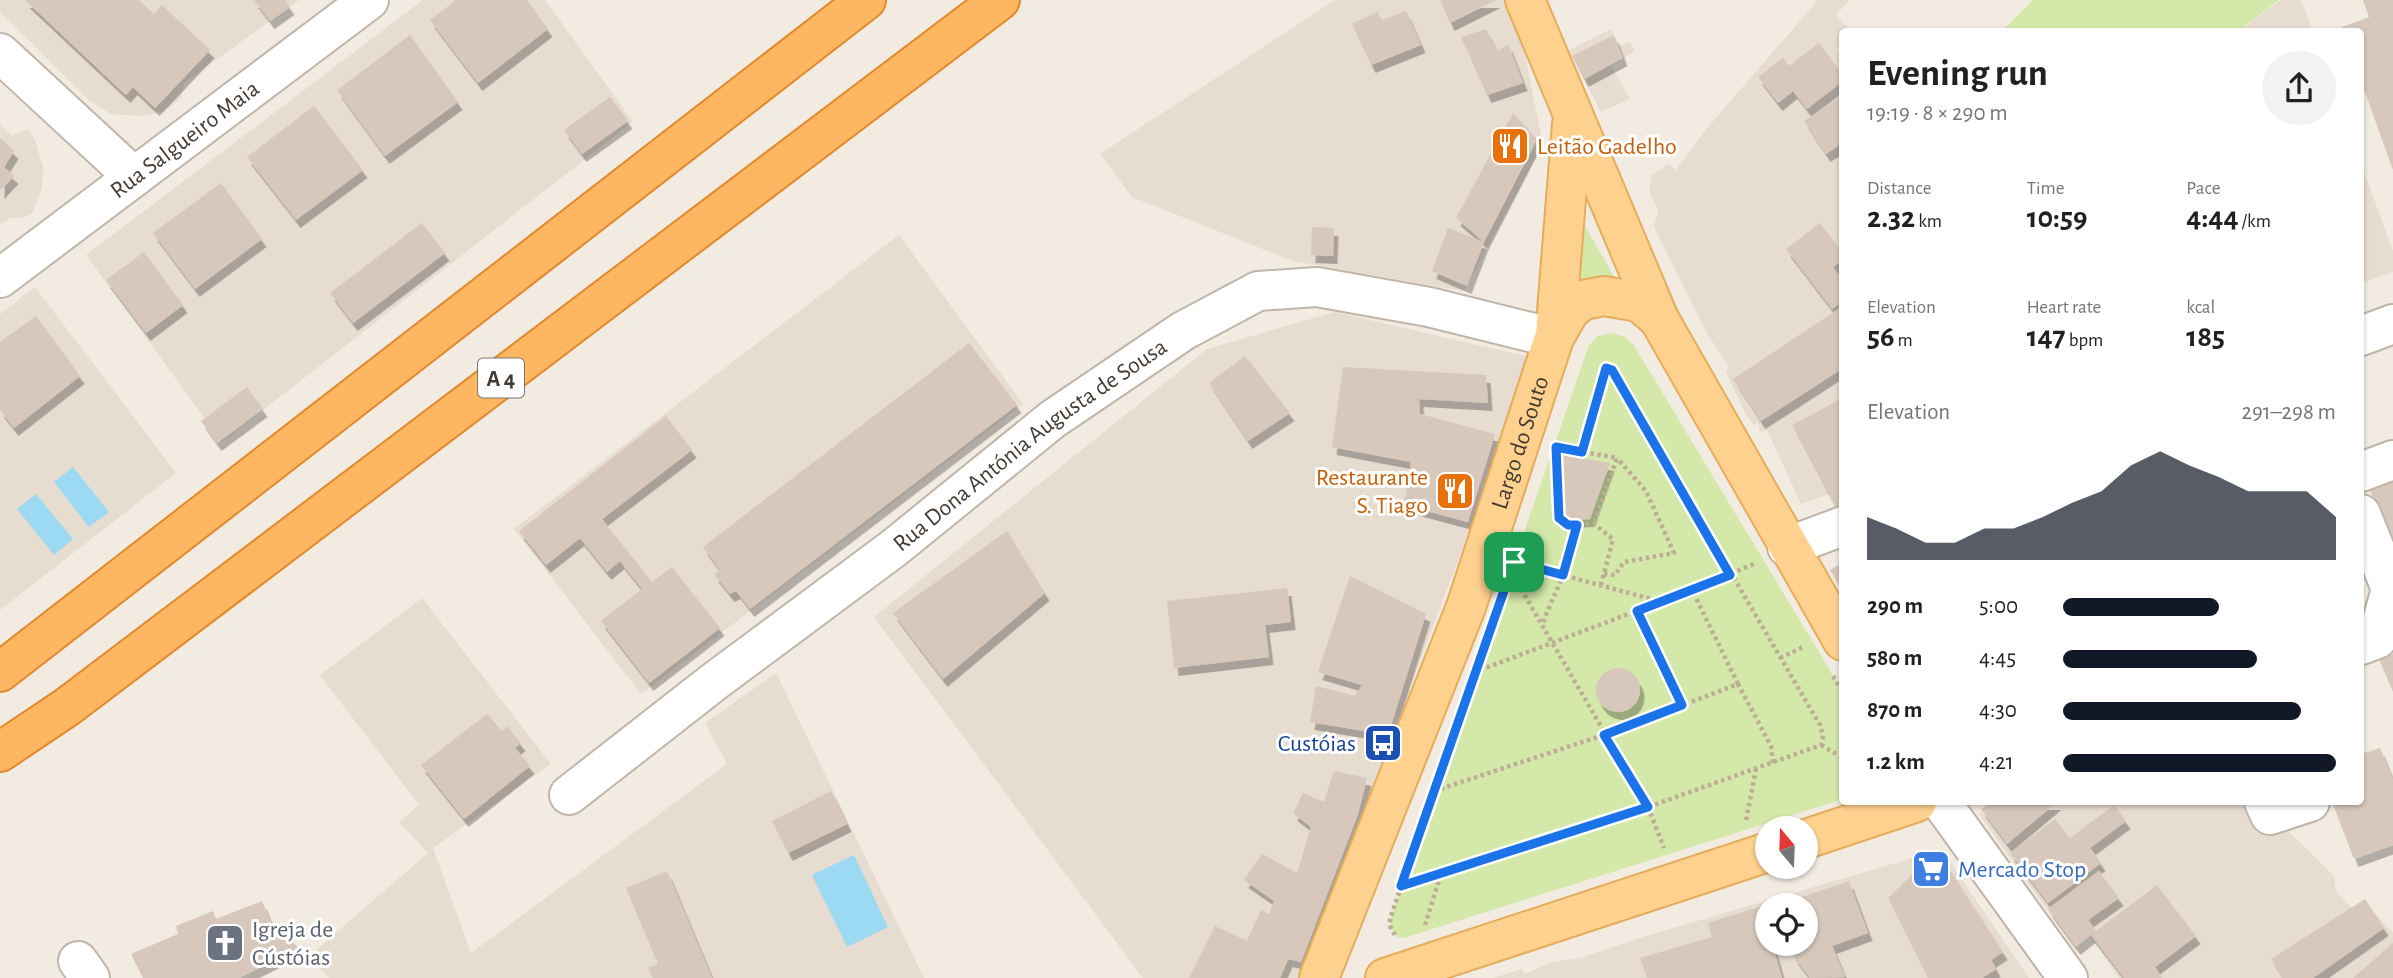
<!DOCTYPE html>
<html lang="en">
<head>
<meta charset="utf-8">
<style>
  body { margin:0; font-family:"Alegreya Sans",sans-serif; background:#f2f2f2; color:#202124; height:100vh; display:flex; flex-direction:column; font-size:26px; white-space:nowrap }
  * { box-sizing:border-box; margin:0 }
  p { font-size:23px; color:#757577 }
  .icon { flex:none; width:38px; height:38px; fill:none; stroke:currentColor; stroke-width:2; stroke-linecap:round; stroke-linejoin:round }
  .map { position:relative; flex:1; overflow:hidden }
  .drawer { position:absolute; left:1839px; top:28px; width:525px; height:777px; display:flex; flex-direction:column; background:#fff; border-radius:7px; box-shadow:0 2px 5px #0004 }
  .drawer>* { flex:none }
  .needle { width:46px; rotate:341deg }
  .fabs { position:absolute; left:1755px; top:816px; display:grid; gap:14px }
  .fabs a { display:grid; place-items:center; width:63px; height:63px; border-radius:50%; background:#fff; box-shadow:0 2px 5px #0004; font-size:35px }
  .pin { position:absolute; display:grid; place-items:center; width:60px; height:60px; color:#fff; margin:-30px; border-radius:14px; box-shadow:0 4px 10px #0006 }
  .round { display:grid; place-items:center; flex:none; width:74px; height:74px; border-radius:37px; background:#f2f2f2 }
  .summary { display:flex; align-items:center; justify-content:space-between; height:119px; padding:0 28px }
  h1 { font-size:38px; font-weight:600; line-height:52px }
  .figures { display:grid; grid-template-columns:repeat(3,1fr); gap:10px; height:119px; padding:7px 28px }
  .figures div { display:grid; align-content:center }
  .figures b { font-size:30px; font-weight:600 }
  .figures small { font-size:19px; font-weight:400 }
  .figures p { font-size:19px }
  .chart { height:196px; padding:14px 28px }
  .chart p { display:flex; justify-content:space-between }
  .chart svg { width:100%; height:126px; margin-top:7px; fill:#111827; opacity:.7 }
  ul { padding:0 28px; list-style:none; font-size:23px }
  li { display:grid; grid-template-columns:112px 84px 1fr; align-items:center; height:52px }
  li i { height:18px; border-radius:9px; background:#111827 }
  .map>svg:first-child { display:block }
</style>
</head>
<body>
<div class="map">
<svg width="2393" height="978" viewBox="0 0 2393 978">
  <defs>
    <filter id="shadow"><feDropShadow dx="4.5" dy="8" stdDeviation="0" flood-color="#0004"/></filter>
  </defs>
  <rect width="100%" height="100%" fill="#f2ebe2"/>
  <path fill="#e6dcd0" fill-rule="evenodd" d="M0,0H299L184,83L181,98L165,111L141,116L111,114L88,99L0,12Z
    M423,0H545L633,122L222,442L86,255Z
    M1335,0H1506L1519,25L1543,145L1464,291L1293,261L1132,197L1100,154Z
    M1818,0H1849L1836,15L1851,31L1843,32V43L1837,49L1843,57V210L1840,213L1843,218V489L1801,504L1767,430L1760,432L1758,422L1754,425L1746,415L1726,372L1729,367L1708,335L1654,227L1658,210L1649,191L1652,175L1668,164L1676,170L1708,127Z
    M2281,0H2301L2313,31H2239Z
    M1611,29L1619,46L1630,42L1635,51L1611,66L1630,99L1601,112L1569,50Z
    M0,125L12,136L28,129L35,140L43,167L42,188L32,213L23,218H10L0,225Z
    M2361,163L2393,251V272L2361,283Z
    M899,235L1023,404L641,694L514,529Z
    M35,287L176,473L0,610V314Z
    M1335,312L1534,358L1301,978H1143L874,617L1207,349Z
    M422,598L551,764L433,848L471,953L727,764L705,723L776,673L924,978H329L308,957L428,853L399,822L419,805L320,675Z
    M1991,802H2259L2335,877V890L2352,909L2364,901L2393,933V978H2119L2090,937L2075,949L1979,814Z
    M1930,853L1947,858L2029,978H1493L1522,969L1525,974L1551,962L1580,958L1646,936ZM1768,905H1806V943H1768Z"/>
  <path fill="#d3e8a9" d="M2033,0H2279L2238,31H2002Z
    M1581,219L1615,278L1576,288Z
    M1612,333L1625,337L1633,344L1843,692V799L1404,938L1397,937L1390,926V919L1589,345L1598,336Z"/>
  <path fill="#9cd9f2" d="M73,467L109,512L89,527L54,482Z
    M36,494L73,539L54,555L17,509Z
    M854,855L888,927L847,947L812,875Z"/>
  <path fill="#d7c8bb" filter="url(#shadow)" d="M25,0H139L154,14L162,5L210,50L155,108L133,87L126,95Z
    M254,0H285L290,7L270,21Z
    M456,0H527L548,29L478,83L430,20Z
    M1440,0H1496L1450,23Z
    M2363,0H2393V170L2361,81V32H2343L2342,27L2369,17Z
    M1406,11L1421,45L1371,65L1352,24L1377,12L1382,20Z
    M1486,29L1497,51L1508,44L1523,83L1487,95L1461,37Z
    M410,35L458,102L385,156L337,90Z
    M1614,35L1623,58L1584,79L1572,56Z
    M1819,43L1843,75V81L1807,109L1793,91L1778,103L1758,77L1783,58L1789,66Z
    M1843,95V143L1826,154L1804,121Z
    M610,97L628,121L582,154L564,130Z
    M314,106L363,170L296,220L247,157Z
    M1513,113L1537,139L1484,242L1456,218Z
    M0,138L14,151L4,167L14,176L0,191Z
    M221,183L262,239L195,289L153,233Z
    M422,223L445,253L353,323L330,293Z
    M1820,223L1843,253V260L1833,267L1843,281V301L1832,309L1786,249Z
    M1312,227L1334,228L1333,256L1311,255Z
    M1448,228L1484,242L1467,286L1432,271Z
    M144,252L183,305L146,333L106,280Z
    M1843,306V368L1761,421L1733,379Z
    M36,316L80,376L14,428L0,410V342Z
    M969,343L1017,405L750,609L736,591L730,594L714,574L720,570L703,547Z
    M1245,356L1290,413L1248,441L1209,383Z
    M1343,367L1486,375L1488,403L1419,399L1420,414L1495,434L1468,522L1404,505L1411,462L1332,447Z
    M247,387L263,409L217,443L201,421Z
    M1843,398V522L1792,425Z
    M666,416L692,450L602,519L652,582L672,567L720,628L649,683L601,621L642,589L620,561L607,572L580,538L546,565L519,531Z
    M1561,455L1610,463L1590,519L1570,520L1563,513Z
    M2393,479V555L2369,487Z
    M1007,531L1045,593L943,679L893,613Z
    M1843,562V592L1830,570Z
    M1350,576L1426,614L1388,735L1310,722L1316,686L1355,696L1362,685L1318,672Z
    M1287,588L1291,622L1265,625L1269,657L1174,668L1167,601Z
    M2393,654V692L2379,659Z
    M1596 690a22 22 0 1 1 44 0a22 22 0 1 1-44 0Z
    M487,714L502,731L507,726L521,743L515,748L530,766L464,819L421,765Z
    M2380,748L2393,780V845L2354,859L2332,802H2361V754Z
    M1334,771L1367,778L1358,814L1301,962L1288,959L1280,978H1189L1215,926L1247,941L1261,910L1269,914L1274,901L1244,880L1262,854L1297,873L1311,827L1293,813L1303,793L1324,802Z
    M831,791L847,824L788,853L772,821Z
    M1991,802H2057L2007,844L1981,809Z
    M2114,805L2126,821L2090,848L2101,863L2048,903L2010,853L2055,819L2070,838Z
    M1930,857L1944,861L2003,952L1991,960L1996,969L1982,978H1928L1888,898Z
    M667,871L712,978H653L648,968L658,964L626,888Z
    M2099,871L2119,898L2088,920L2096,931L2157,885L2196,936L2155,967L2162,978H2124L2091,935L2076,947L2048,909Z
    M1849,881L1868,933L1832,946L1845,977L1810,978L1794,957L1788,943H1806V905H1788L1787,902Z
    M2365,899L2384,928L2313,978H2283L2271,959Z
    M262,901L277,937L284,934L299,948L239,978H143L131,954L178,934L176,926L213,911L216,919Z
    M1762,906L1768,926V943H1772L1782,978H1647L1640,958L1712,937L1708,923Z
    M2393,943V978H2353Z"/>
  <g fill="none" stroke-linecap="round" stroke-linejoin="round">
    <defs>
      <g id="minor">
        <path d="M0,53L134,177"/>
        <path id="s1" d="M0,278L369,0"/>
        <path d="M2361,336L2393,324"/>
        <path d="M2361,472L2393,460"/>
        <path d="M2361,514L2391,589L2377,639L2361,645"/>
        <path d="M1787,547L1843,526"/>
        <path id="s2" d="M569,795L715,681L894,548L1053,419L1183,331L1258,291L1317,287L1429,307L1554,338"/>
        <path d="M1941,802L2068,978"/>
        <path d="M2264,802L2270,815L2310,802"/>
        <path d="M78,961L90,978"/>
      </g>
      <g id="major">
        <path d="M1525,0L1659,319L1843,641"/>
        <path d="M1555,336L1572,124"/>
        <path d="M1806,839L1917,802"/>
        <path id="s3" d="M1319,978L1466,607L1554,338L1570,310L1583,300L1604,296L1639,302L1659,319"/>
        <path d="M1385,978L1768,852"/>
      </g>
      <path id="highway" d="M0,672L866,0
        M0,752L67,707L1000,0"/>
    </defs>
    <use href="#minor" stroke="#c0b5a8" stroke-width="42"/>
    <use href="#major" stroke="#e6ac5c" stroke-width="42"/>
    <use href="#highway" stroke="#e1892d" stroke-width="42"/>
    <path stroke="#bfac96" stroke-width="4.5" stroke-dasharray="3.5 3.5" stroke-linecap="butt" d="M1556,447L1617,458L1594,524
      M1557,456L1559,518L1568,525L1594,524L1613,539L1601,585
      M1518,563L1662,602
      M1604,574L1615,575L1624,562L1674,553L1646,491L1617,458
      M1514,577L1648,807L1664,848
      M1637,611L1682,705
      M1543,622L1563,575L1577,525
      M1780,658L1805,646
      M1480,670L1692,590
      M1833,676L1843,692
      M1738,684L1692,590L1756,563
      M1821,745L1843,758
      M1434,791L1604,735L1738,684L1771,746L1773,763
      M1746,820L1756,769
      M1402,886L1648,807L1821,745L1823,736L1820,725L1612,370L1607,368L1582,452
      M1425,925L1441,874
      M1395,935L1390,926V919L1420,831"/>
    <use href="#minor" stroke="#fff" stroke-width="38"/>
    <use href="#major" stroke="#ffd18e" stroke-width="38"/>
    <use href="#highway" stroke="#ffb660" stroke-width="38"/>
  </g>
  <g fill="none" stroke-linecap="round" stroke-linejoin="round">
    <defs>
      <path id="route" d="M1606,368L1612,370L1730,575L1637,611L1682,705L1604,735L1648,807L1401,886L1514,562L1563,575L1577,525H1568L1559,518L1556,447L1582,452Z"/>
    </defs>
    <use href="#route" stroke="#fff" stroke-width="14"/>
    <use href="#route" stroke="#1a73e8" stroke-width="9"/>
  </g>
  <defs>
    <symbol id="restaurant-square" viewBox="-11 -11 22 22"><rect x="-9" y="-9" width="18" height="18" rx="4" fill="#e8710a" stroke="#fff"/><path d="M-5-6h1v4h1v-4h1v4h1v-4h1v5L-1.5 .5V6h-2V.5L-5-1ZM5-6V6H3V1.5H1.5Q1.5-4 5-6Z" fill="#fff"/></symbol>
    <symbol id="bus-square" viewBox="-11 -11 22 22"><rect x="-9" y="-9" width="18" height="18" rx="4" fill="#1a4fb4" stroke="#fff"/><path d="M-5-6H5V4H4V6H2V4H-2V6H-4V4H-5ZM-3.5-4V0h7V-4ZM-3.5 1.2v1.5H-2V1.2ZM2 1.2v1.5H3.5V1.2Z" fill="#fff"/></symbol>
    <symbol id="supermarket-square" viewBox="-11 -11 22 22"><rect x="-9" y="-9" width="18" height="18" rx="4" fill="#3f7fe0" stroke="#fff"/><path d="M-6-5.5h2.5l.6 2H6L4.5 2H-2.5L-4.4-4H-6ZM-1.5 3.2a1.3 1.3 0 1 0 .1 0ZM3 3.2a1.3 1.3 0 1 0 .1 0Z" fill="#fff"/></symbol>
    <symbol id="church-square" viewBox="-11 -11 22 22"><rect x="-9" y="-9" width="18" height="18" rx="4" fill="#6b7280" stroke="#fff"/><path d="M-1.2-6h2.4v3.5h3.3v2.4h-3.3V6h-2.4V-.1h-3.3v-2.4h3.3Z" fill="#fff"/></symbol>
  </defs>
  <g fill-rule="evenodd">
    <use href="#restaurant-square" x="1488" y="124" width="44" height="44"/>
    <use href="#restaurant-square" x="1433" y="469" width="44" height="44"/>
    <use href="#bus-square" x="1361" y="721" width="44" height="44"/>
    <use href="#supermarket-square" x="1909" y="847" width="44" height="44"/>
    <use href="#church-square" x="203" y="921" width="44" height="44"/>
  </g>
  <g text-anchor="middle" stroke-width="6" stroke-linejoin="round" paint-order="stroke">
    <rect fill="#fff" stroke="#7b7670" stroke-width="2" x="478" y="358.5" width="46" height="39" rx="5"/>
    <g font-size="23" font-weight="bold" fill="#433b33">
      <text x="501" y="386">A 4</text>
    </g>
    <g font-size="24" fill="#433b33" stroke="#fff">
      <text dy="8" stroke="none"><textPath href="#s1" startOffset="231">Rua Salgueiro Maia</textPath></text>
      <text dy="8" stroke="none"><textPath href="#s3" startOffset="572">Largo do Souto</textPath></text>
      <text dy="8" stroke="none"><textPath href="#s2" startOffset="579">Rua Dona Antónia Augusta de Sousa</textPath></text>
    </g>
    <g font-size="24" fill="#c56008" stroke="#fff" text-anchor="start">
      <text x="1537" y="154">Leitão Gadelho</text>
      <text x="1428" y="485" text-anchor="end">Restaurante<tspan x="1428" dy="28">S. Tiago</tspan></text>
    </g>
    <g font-size="24" fill="#164399" stroke="#fff" text-anchor="end">
      <text x="1356" y="751">Custóias</text>
    </g>
    <g font-size="24" fill="#366cbe" stroke="#fff" text-anchor="start">
      <text x="1958" y="877">Mercado Stop</text>
    </g>
    <g font-size="24" fill="#5b616d" stroke="#fff" text-anchor="start">
      <text x="252" y="937">Igreja de<tspan x="252" dy="28">Cústóias</tspan></text>
    </g>
  </g>
</svg>
<div class="fabs">
<a><svg class="needle" viewBox="-14 -14 28 28"><path d="M0-13l5 13h-10z" fill="#e53935"/><path d="M0 13l5-13h-10z" fill="#757577"/></svg></a>
<a><svg class="icon" aria-label="locate" viewBox="0 0 24 24"><circle cx="12" cy="12" r="6"/><path d="M12 2v4M12 18v4M2 12h4M18 12h4"/></svg></a>
</div>
<div class="pin" style="left:1514px;top:562px;background:#1e9e55"><svg class="icon" aria-label="arrive" viewBox="0 0 24 24"><path d="M6 21V4h12l-3 4 3 4H6"/></svg></div>
<section class="drawer">
<div class="summary"><div><h1>Evening run</h1><p>19:19 · 8 × 290 m</p></div><a class="round"><svg class="icon" aria-label="share" viewBox="0 0 24 24"><path d="M12 15V3M7 8l5-5 5 5M5 13v7h14v-7"/></svg></a></div>
<div class="figures">
<div><p>Distance</p><b>2.32<small> km</small></b></div>
<div><p>Time</p><b>10:59</b></div>
<div><p>Pace</p><b>4:44<small> /km</small></b></div>
</div>
<div class="figures">
<div><p>Elevation</p><b>56<small> m</small></b></div>
<div><p>Heart rate</p><b>147<small> bpm</small></b></div>
<div><p>kcal</p><b>185</b></div>
</div>
<div class="chart"><p><span>Elevation</span>291–298 m</p>
<svg viewBox="0 0 160 44" preserveAspectRatio="none"><path d="M0 44V29L10 33L20 38L30 38L40 33L50 33L60 29L70 24L80 20L90 11L100 6L110 11L120 15L130 20L140 20L150 20L160 29V44z"/></svg>
</div>
<ul>
<li><b>290 m</b>5:00<i style="width:57%"></i></li>
<li><b>580 m</b>4:45<i style="width:71%"></i></li>
<li><b>870 m</b>4:30<i style="width:87%"></i></li>
<li><b>1.2 km</b>4:21<i style="width:100%"></i></li>
</ul>
</section>
</div>
</body>
</html>
